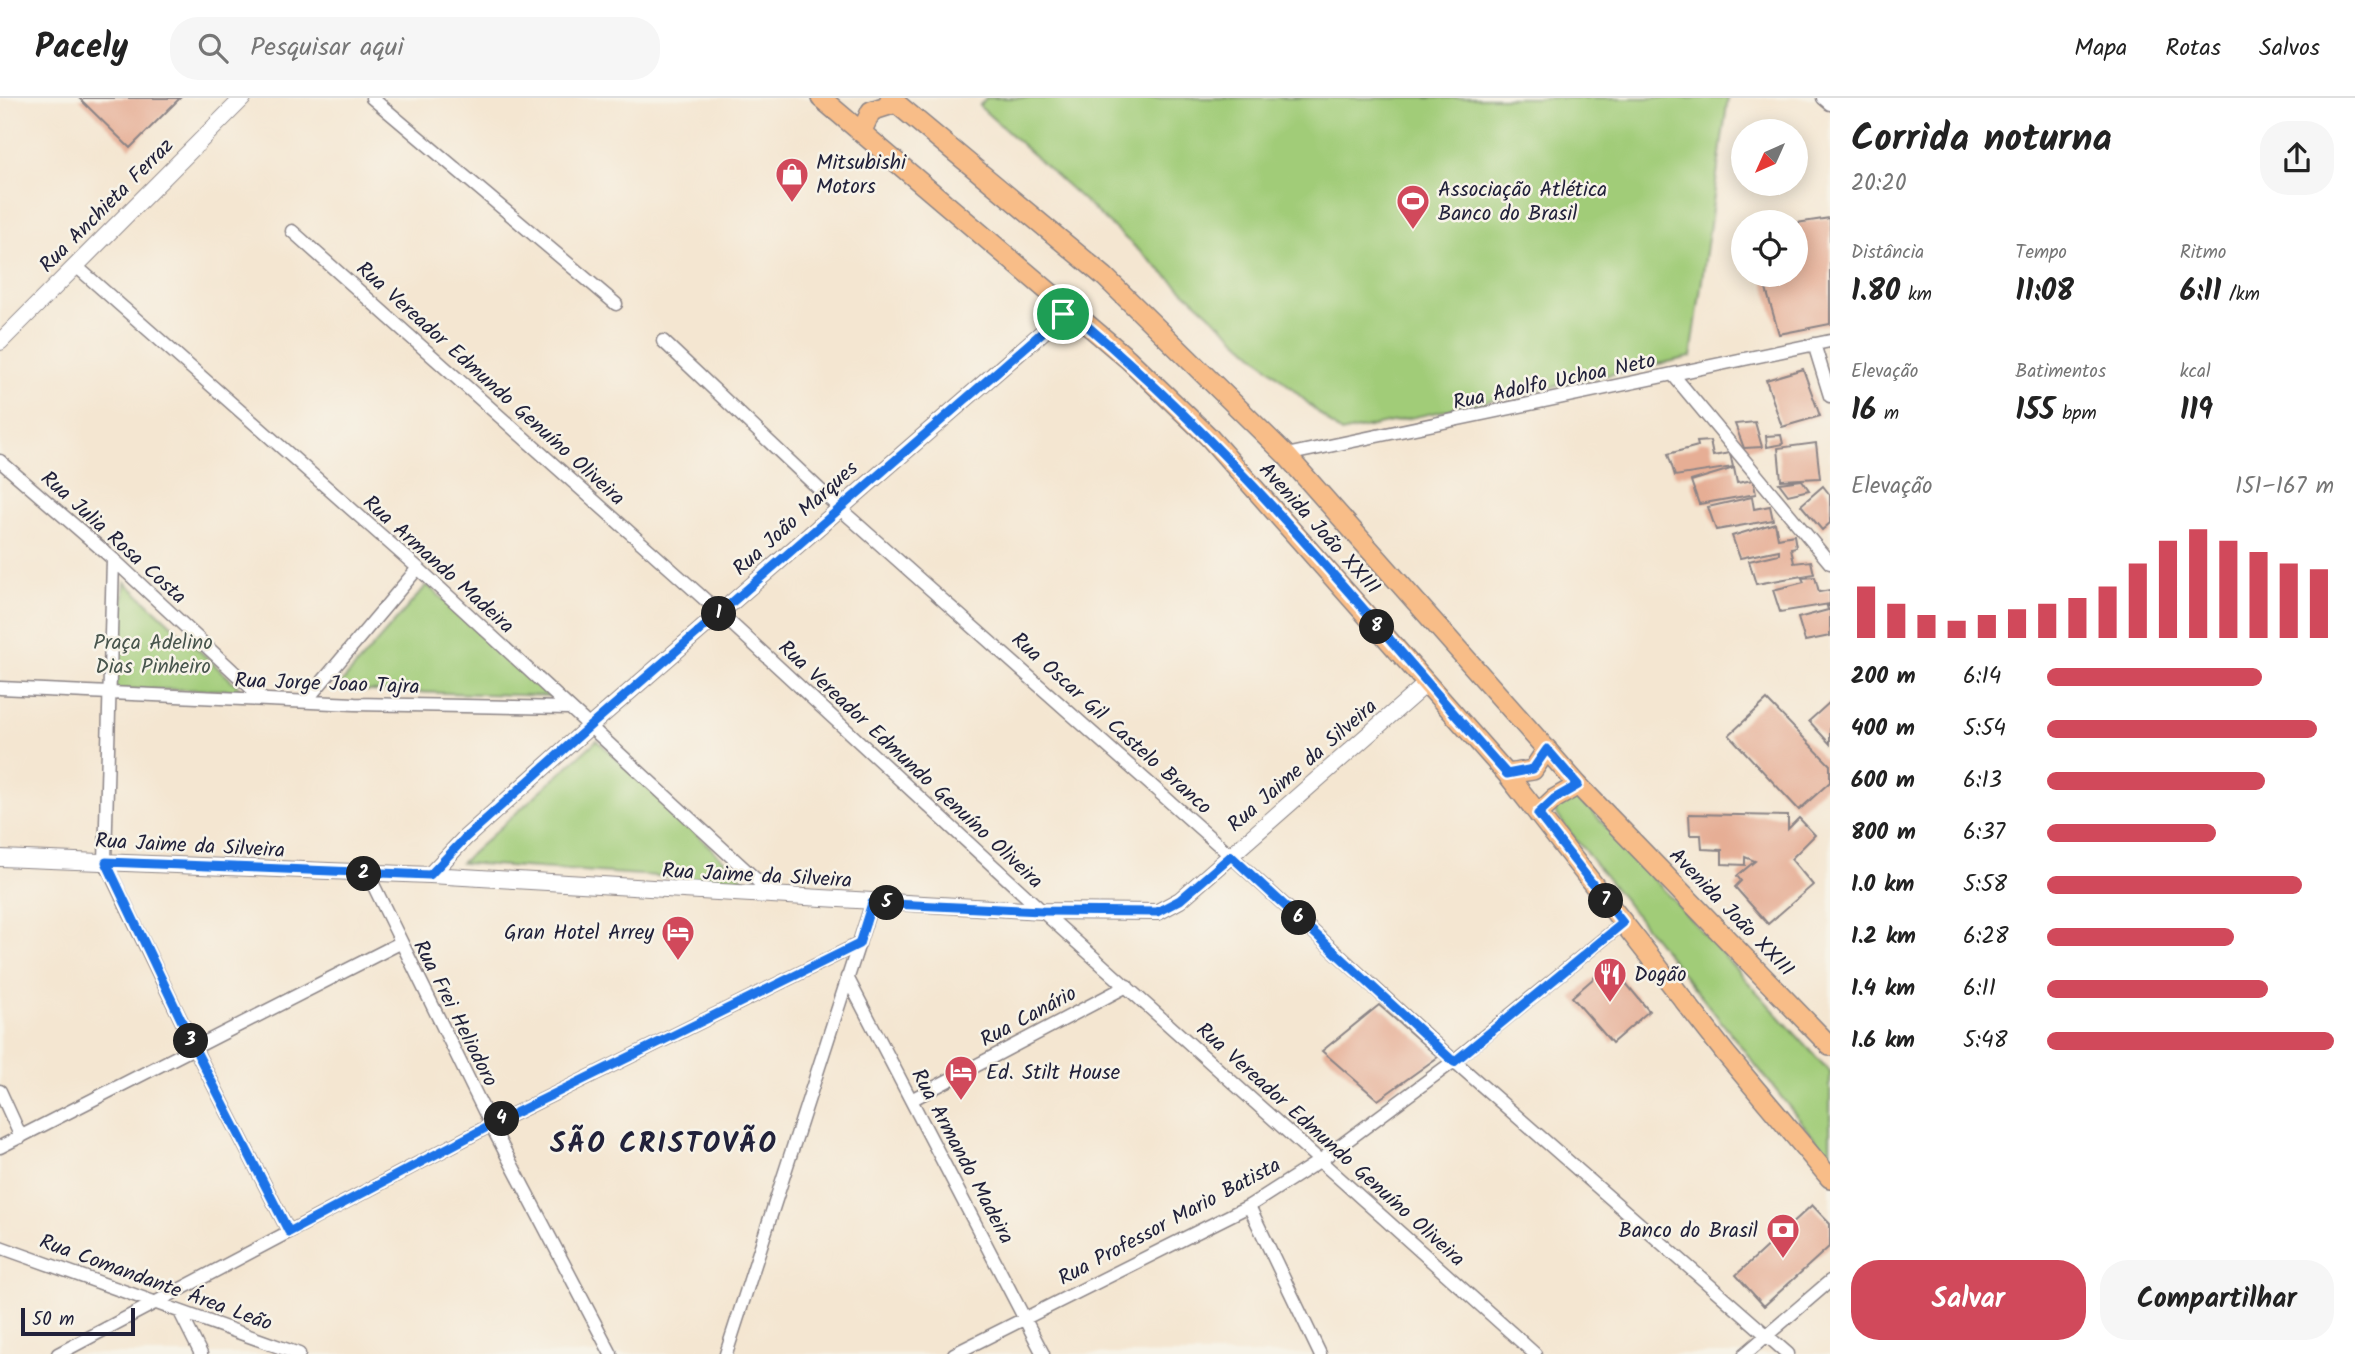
<!DOCTYPE html>
<html lang="pt">
<head>
<meta charset="utf-8">
<style>
  body { margin:0; font-family:Kalam,sans-serif; background:#f6f6f6; color:#222; height:100vh; display:flex; flex-direction:column; font-size:26px; white-space:nowrap }
  * { box-sizing:border-box; margin:0 }
  p { font-size:23px; color:#767676 }
  .icon { flex:none; width:38px; height:38px; fill:none; stroke:currentColor; stroke-width:2; stroke-linecap:round; stroke-linejoin:round }
  .map { position:relative; flex:1; overflow:hidden }
  .panel { display:flex; flex-direction:column; background:#fff; width:525px }
  .panel>* { flex:none }
  .needle { width:46px; rotate:225deg }
  .buttons { position:absolute; left:1731px; top:21px; display:grid; gap:14px }
  .buttons a { display:grid; place-items:center; width:77px; height:77px; border-radius:50%; background:#fff; box-shadow:0 4px 18px #0003; font-size:35px }
  .scale { position:absolute; left:21px; bottom:18px; width:114px; box-sizing:border-box; padding-left:7px; border:4px solid #22223b; border-top:0; font-size:19px; line-height:24px; white-space:nowrap; color:#22223b; -webkit-text-stroke:5px #f7f3e8; paint-order:stroke }
  .pin { position:absolute; display:grid; place-items:center; width:60px; height:60px; color:#fff; margin:-30px; border:4px solid #fff; border-radius:50%; box-shadow:0 2px 7px #0007 }
  .km { position:absolute; width:35px; height:35px; margin:-18px; border-radius:50%; background:#222; color:#fff; font-size:19px; line-height:35px; text-align:center }
  .round { display:grid; place-items:center; flex:none; width:74px; height:74px; border-radius:28px; background:#f6f6f6 }
  .summary { display:flex; align-items:center; justify-content:space-between; height:119px; padding:0 21px }
  h1 { font-size:38px; font-weight:700; line-height:52px }
  .metrics { display:grid; grid-template-columns:repeat(3,1fr); gap:10px; height:119px; padding:7px 21px }
  .metrics div { display:grid; align-content:center }
  .metrics b { font-size:30px; font-weight:700 }
  .metrics small { font-size:19px; font-weight:400 }
  .metrics p { font-size:19px }
  .chart { height:196px; padding:14px 21px }
  .chart p { display:flex; justify-content:space-between }
  .chart svg { width:100%; height:126px; margin-top:7px; stroke:#d1495b; stroke-width:6 }
  .button { display:flex; gap:14px; margin-top:auto; padding:14px 21px }
  .button a { flex:1; height:80px; border-radius:28px; background:#d1495b; color:#fff; font-size:28px; font-weight:700; line-height:80px; text-align:center }
  .button a+a { background:#f6f6f6; color:#222 }
  ul { padding:0 21px; list-style:none; font-size:23px }
  li { display:grid; grid-template-columns:112px 84px 1fr; align-items:center; height:52px }
  li i { height:18px; border-radius:9px; background:#d1495b }
  header { display:flex; align-items:center; gap:42px; box-sizing:border-box; height:98px; padding:0 35px; background:#fff; border-bottom:2px solid #e0e0e0 }
  header strong { font-size:33px }
  nav { display:flex; gap:38px; margin-inline-start:auto; font-size:24px }
  .search { width:490px; height:63px; background:#f6f6f6; display:flex; align-items:center; gap:18px; box-sizing:border-box; padding:0 24px; border-radius:28px; color:#767676; font-size:26px }
  main { display:flex; flex:1; min-height:0 }
  .map>svg:first-child { display:block }
</style>
</head>
<body>
<header>
<strong>Pacely</strong>
<div class="search"><svg class="icon" aria-label="search" viewBox="0 0 24 24"><circle cx="10" cy="10" r="6"/><path d="M15 15l6 6"/></svg>Pesquisar aqui</div>
<nav><a>Mapa</a><a>Rotas</a><a>Salvos</a></nav>
</header>
<main>
<div class="map">
<svg width="1830" height="1256" viewBox="0 0 1830 1256">
  <rect width="100%" height="100%" fill="#f7f3e8"/>
  <filter id="ink" filterUnits="userSpaceOnUse"><feTurbulence type="fractalNoise" baseFrequency=".0143" numOctaves="2"/><feDisplacementMap in="SourceGraphic" scale="14" xChannelSelector="R" yChannelSelector="G"/><feConvolveMatrix kernelMatrix="1 2 1 2 8 2 1 2 1" color-interpolation-filters="sRGB"/></filter>
  <filter id="wash" filterUnits="userSpaceOnUse"><feTurbulence type="fractalNoise" baseFrequency=".00686" numOctaves="4" result="noise"/><feDisplacementMap in="SourceGraphic" scale="28" xChannelSelector="R" yChannelSelector="G"/><feGaussianBlur stdDeviation="1.57" result="paint"/><feColorMatrix in="noise" values="0 0 0 0 0 0 0 0 0 0 0 0 0 0 0 0 0 1.4 0 .05"/><feComposite in="paint" operator="in"/></filter>
  <g filter="url(#wash)">
    <rect width="100%" height="100%" fill="#f4e6d1"/>
    <path fill="#a1cc78" stroke="#62775a" stroke-width="2" d="M986,0H1728L1691,259L1341,335L979,8Z
      M125,484L242,592L115,591Z
      M427,487L553,598L335,592Z
      M597,642L747,784L461,765Z
      M1573,699L1590,711L1830,974V1060L1565,728L1553,711Z"/>
    <g id="blocks">
      <path fill="#e6ae95" d="M79,0H180L130,50Z
        M1830,120V226L1779,236L1762,177H1796V125Z
        M1803,271L1820,318L1782,329L1766,282Z
        M1755,324L1762,349L1744,350L1735,326Z
        M1781,337L1783,346L1767,349L1766,338Z
        M1710,343L1713,358L1730,355L1733,369L1675,378L1668,356L1698,348L1697,344Z
        M1816,345L1820,380L1781,382L1778,350Z
        M1734,370L1737,385L1753,382L1756,396L1699,406L1691,383Z
        M1802,382L1809,392L1788,397L1779,385Z
        M1823,388L1830,397V425L1822,432L1801,407Z
        M1752,399L1754,411L1770,408L1773,422L1716,432L1708,409Z
        M1775,425L1778,440L1794,437L1796,449L1791,450L1794,465L1811,463L1814,476L1756,486L1749,463L1779,456V452L1740,460L1732,438Z
        M1815,479L1819,494L1830,492V506L1780,514L1773,492L1804,484L1802,480Z
        M1827,508H1830V538L1805,543L1798,520L1828,512Z
        M1767,602L1830,667V684L1799,712L1729,637Z
        M1830,604V646L1809,623Z
        M1689,716L1788,718V731L1799,720L1815,737L1791,761L1813,787L1768,826L1735,789L1741,783L1737,778L1755,763L1745,759V767L1722,766V752L1702,751L1701,737H1690Z
        M1610,866L1649,913L1612,945L1572,899Z
        M1379,907L1438,959L1378,1002L1322,953Z
        M1812,1107L1830,1126V1148L1764,1208L1736,1177Z"/>
    </g>
  </g>
  <g filter="url(#ink)">
    <use href="#blocks" fill-opacity="0" stroke="#8b8486" stroke-width="2"/>
    <g fill="none" stroke-linecap="round" stroke-linejoin="round">
      <defs>
        <path id="minor" d="M372,0L616,206
          M1823,0L1830,6
          M292,133L720,515L1042,813L1535,1256
          M76,168L418,470L773,797
          M663,243L838,409L1231,758L1454,963L1788,1256
          M1814,246L1830,298
          M1674,278L1830,465
          M1286,357L1830,243
          M0,363L113,461L263,601
          M113,461L105,764L195,951L289,1134
          M0,590L355,606L569,610
          M306,603L418,470
          M368,776L491,1027L611,1256
          M847,879L1043,1256
          M0,993L21,1039
          M911,1002L1127,888
          M0,1049L400,845
          M1249,1108L1320,1256
          M0,1149L299,1256
          M180,1214L201,1256
          M58,1256L491,1027L859,846
          M726,1256L872,805
          M954,1256L1249,1108L1321,1062L1454,963L1623,825
          M1745,1256L1830,1183"/>
        <path id="tertiary" d="M0,244L243,0
          M0,760L430,777L1042,813L1158,814L1180,802L1427,585
          M430,777L465,740L590,628L1068,212"/>
        <path id="primary" d="M821,0L1128,261L1208,338L1507,676L1726,956L1830,1080
          M890,0L1105,179L1286,357L1578,687L1830,948
          M862,33L871,13L896,5
          M1507,676L1533,672L1547,651
          M1538,716L1554,701L1578,687"/>
      </defs>
      <use href="#minor" stroke="#8b8486" stroke-width="15"/>
      <use href="#tertiary" stroke="#8b8486" stroke-width="18"/>
      <use href="#primary" stroke="#8b8486" stroke-width="22"/>
      <use href="#minor" stroke="#fff" stroke-width="12"/>
      <use href="#tertiary" stroke="#fff" stroke-width="16"/>
      <use href="#primary" stroke="#f8bd88" stroke-width="19"/>
    </g>
  </g>
  <g fill="none" stroke-linecap="round" stroke-linejoin="round" filter="url(#ink)">
    <defs>
      <path id="route" d="M1068,212C1233,347 1366,517 1507,676L1533,671L1547,651L1578,687L1554,701L1538,716L1623,825L1454,964L1231,758L1180,802L1157,814L1042,813L872,805L859,846L491,1027L289,1134L195,951L106,764L430,777L465,740L590,628Z"/>
    </defs>
    <use href="#route" stroke="#fff" stroke-width="14"/>
    <use href="#route" stroke="#1a73e8" stroke-width="9"/>
  </g>
  <defs>
    <symbol id="shop-pin" viewBox="-11 -11 22 30"><path d="M0 17L-7.5 6A9.5 9.5 0 1 1 7.5 6Z" fill="#d1495b" stroke="#f7f3e8"/><path d="M-5-2.5h2.3a2.7 3.5 0 0 1 5.4 0H5L5.5 6h-11ZM-1.5-2.5h3a1.5 2.3 0 0 0-3 0Z" fill="#fff"/></symbol>
    <symbol id="stadium-pin" viewBox="-11 -11 22 30"><path d="M0 17L-7.5 6A9.5 9.5 0 1 1 7.5 6Z" fill="#d1495b" stroke="#f7f3e8"/><path d="M0-5a6.5 5 0 1 0 0 10a6.5 5 0 1 0 0-10ZM-3.5-1.8h7v3.6h-7Z" fill="#fff"/></symbol>
    <symbol id="hotel-pin" viewBox="-11 -11 22 30"><path d="M0 17L-7.5 6A9.5 9.5 0 1 1 7.5 6Z" fill="#d1495b" stroke="#f7f3e8"/><path d="M-6-4.5h1.5V1H6V5H4.5V3h-9V5H-6ZM-4 0a1.8 1.8 0 1 1 3.6 0ZM.5 0V-2.5h3Q6-2.5 6 0Z" fill="#fff"/></symbol>
    <symbol id="restaurant-pin" viewBox="-11 -11 22 30"><path d="M0 17L-7.5 6A9.5 9.5 0 1 1 7.5 6Z" fill="#d1495b" stroke="#f7f3e8"/><path d="M-5-6h1v4h1v-4h1v4h1v-4h1v5L-1.5 .5V6h-2V.5L-5-1ZM5-6V6H3V1.5H1.5Q1.5-4 5-6Z" fill="#fff"/></symbol>
    <symbol id="bank-pin" viewBox="-11 -11 22 30"><path d="M0 17L-7.5 6A9.5 9.5 0 1 1 7.5 6Z" fill="#d1495b" stroke="#f7f3e8"/><path d="M-6-4H6V4H-6ZM0-2.3a2.3 2.3 0 1 0 0 4.6a2.3 2.3 0 1 0 0-4.6Z" fill="#fff"/></symbol>
  </defs>
  <g fill-rule="evenodd">
    <use href="#shop-pin" x="773" y="57" width="38" height="52"/>
    <use href="#stadium-pin" x="1394" y="84" width="38" height="52"/>
    <use href="#hotel-pin" x="659" y="815" width="38" height="52"/>
    <use href="#restaurant-pin" x="1591" y="857" width="38" height="52"/>
    <use href="#hotel-pin" x="942" y="955" width="38" height="52"/>
    <use href="#bank-pin" x="1764" y="1113" width="38" height="52"/>
  </g>
  <g text-anchor="middle" stroke-width="5" stroke-linejoin="round" paint-order="stroke">
    <g font-size="21" fill="#22223b" stroke="#f7f3e8" text-anchor="start">
      <text x="816" y="71">Mitsubishi<tspan x="816" dy="24">Motors</tspan></text>
      <text x="1438" y="98">Associação Atlética<tspan x="1438" dy="24">Banco do Brasil</tspan></text>
      <text x="654" y="841" text-anchor="end">Gran Hotel Arrey</text>
      <text x="1634" y="883">Dogão</text>
      <text x="986" y="981">Ed. Stilt House</text>
      <text x="1758" y="1139" text-anchor="end">Banco do Brasil</text>
    </g>
    <g font-size="21" fill="#22223b" stroke="#f7f3e8">
      <text transform="translate(106 107) rotate(-45)" y="7">Rua Anchieta Ferraz</text>
      <text transform="translate(1554 283) rotate(-12)" y="7">Rua Adolfo Uchoa Neto</text>
      <text transform="translate(491 285) rotate(42)" y="7">Rua Vereador Edmundo Genuíno Oliveira</text>
      <text transform="translate(795 420) rotate(-42)" y="7">Rua João Marques</text>
      <text transform="translate(1320 430) rotate(48)" y="7">Avenida João XXIII</text>
      <text transform="translate(114 439) rotate(42)" y="7">Rua Julia Rosa Costa</text>
      <text transform="translate(439 466) rotate(42)" y="7">Rua Armando Madeira</text>
      <text transform="translate(327 585) rotate(2)" y="7">Rua Jorge Joao Tajra</text>
      <text transform="translate(1112 625) rotate(42)" y="7">Rua Oscar Gil Castelo Branco</text>
      <text transform="translate(911 666) rotate(43)" y="7">Rua Vereador Edmundo Genuíno Oliveira</text>
      <text transform="translate(1302 667) rotate(-41)" y="7">Rua Jaime da Silveira</text>
      <text transform="translate(190 747) rotate(3)" y="7">Rua Jaime da Silveira</text>
      <text transform="translate(757 777) rotate(3)" y="7">Rua Jaime da Silveira</text>
      <text transform="translate(1732 814) rotate(46)" y="7">Avenida João XXIII</text>
      <text transform="translate(456 915) rotate(63)" y="7">Rua Frei Heliodoro</text>
      <text transform="translate(1028 918) rotate(-28)" y="7">Rua Canário</text>
      <text transform="translate(1331 1046) rotate(42)" y="7">Rua Vereador Edmundo Genuíno Oliveira</text>
      <text transform="translate(963 1058) rotate(62)" y="7">Rua Armando Madeira</text>
      <text transform="translate(1169 1123) rotate(-28)" y="7">Rua Professor Mario Batista</text>
      <text transform="translate(156 1184) rotate(20)" y="7">Rua Comandante Área Leão</text>
    </g>
    <g font-size="21" fill="#48554d" stroke="#f7f3e8">
      <text x="153" y="551">Praça Adelino<tspan x="153" dy="24">Dias Pinheiro</tspan></text>
    </g>
    <g font-size="28" font-weight="bold" letter-spacing="2" fill="#22223b" stroke="#f7f3e8">
      <text x="664" y="1054">SÃO CRISTOVÃO</text>
    </g>
  </g>
</svg>
<div class="buttons">
<a><svg class="needle" viewBox="-14 -14 28 28"><path d="M0-13l5 13h-10z" fill="#e53935"/><path d="M0 13l5-13h-10z" fill="#767676"/></svg></a>
<a><svg class="icon" aria-label="locate" viewBox="0 0 24 24"><circle cx="12" cy="12" r="6"/><path d="M12 2v4M12 18v4M2 12h4M18 12h4"/></svg></a>
</div>
<div class="scale">50 m</div>
<div class="pin" style="left:1063px;top:216px;background:#1e9e55"><svg class="icon" aria-label="arrive" viewBox="0 0 24 24"><path d="M6 21V4h12l-3 4 3 4H6"/></svg></div>
<b class="km" style="left:719px;top:516px">1</b>
<b class="km" style="left:364px;top:776px">2</b>
<b class="km" style="left:191px;top:943px">3</b>
<b class="km" style="left:502px;top:1021px">4</b>
<b class="km" style="left:887px;top:805px">5</b>
<b class="km" style="left:1299px;top:820px">6</b>
<b class="km" style="left:1606px;top:803px">7</b>
<b class="km" style="left:1377px;top:529px">8</b>
</div>
<section class="panel">
<div class="summary"><div><h1>Corrida noturna</h1><p>20:20</p></div><a class="round"><svg class="icon" aria-label="share" viewBox="0 0 24 24"><path d="M12 15V3M7 8l5-5 5 5M5 13v7h14v-7"/></svg></a></div>
<div class="metrics">
<div><p>Distância</p><b>1.80<small> km</small></b></div>
<div><p>Tempo</p><b>11:08</b></div>
<div><p>Ritmo</p><b>6:11<small> /km</small></b></div>
</div>
<div class="metrics">
<div><p>Elevação</p><b>16<small> m</small></b></div>
<div><p>Batimentos</p><b>155<small> bpm</small></b></div>
<div><p>kcal</p><b>119</b></div>
</div>
<div class="chart"><p><span>Elevação</span>151–167 m</p>
<svg viewBox="0 0 160 44" preserveAspectRatio="none"><path d="M5 44V26M15 44V32M25 44V36M35 44V38M45 44V36M55 44V34M65 44V32M75 44V30M85 44V26M95 44V18M105 44V10M115 44V6M125 44V10M135 44V14M145 44V18M155 44V20"/></svg>
</div>
<ul>
<li><b>200 m</b>6:14<i style="width:75%"></i></li>
<li><b>400 m</b>5:54<i style="width:94%"></i></li>
<li><b>600 m</b>6:13<i style="width:76%"></i></li>
<li><b>800 m</b>6:37<i style="width:59%"></i></li>
<li><b>1.0 km</b>5:58<i style="width:89%"></i></li>
<li><b>1.2 km</b>6:28<i style="width:65%"></i></li>
<li><b>1.4 km</b>6:11<i style="width:77%"></i></li>
<li><b>1.6 km</b>5:48<i style="width:100%"></i></li>
</ul>
<div class="button"><a>Salvar</a><a>Compartilhar</a></div>
</section>
</main>
</body>
</html>
